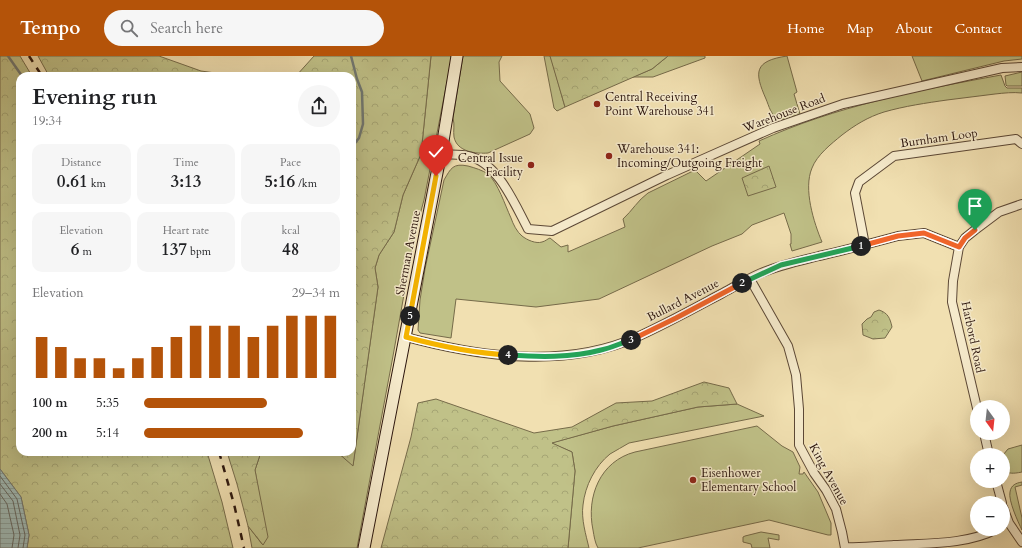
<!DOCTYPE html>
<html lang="en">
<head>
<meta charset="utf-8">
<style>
  body { margin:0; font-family:Cardo,serif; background:#f6f6f6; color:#202124; height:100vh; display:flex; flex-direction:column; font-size:15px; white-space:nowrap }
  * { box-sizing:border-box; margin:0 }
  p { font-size:13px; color:#757577 }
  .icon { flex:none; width:22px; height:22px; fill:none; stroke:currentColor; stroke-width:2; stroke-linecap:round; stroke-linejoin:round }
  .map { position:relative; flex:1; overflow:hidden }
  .drawer { position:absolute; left:16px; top:16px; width:340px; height:384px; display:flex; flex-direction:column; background:#fff; border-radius:12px; box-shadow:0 4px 16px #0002 }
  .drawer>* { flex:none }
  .needle { width:26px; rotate:165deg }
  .buttons { position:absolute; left:970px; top:344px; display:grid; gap:8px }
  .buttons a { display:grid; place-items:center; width:40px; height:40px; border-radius:50%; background:#fff; box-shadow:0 4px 16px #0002; font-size:20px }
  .pin { position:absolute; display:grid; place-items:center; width:34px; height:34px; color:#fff; margin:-41px -17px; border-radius:50% 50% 50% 0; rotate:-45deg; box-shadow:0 0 4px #0007 }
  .pin .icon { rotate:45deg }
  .km { position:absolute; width:20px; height:20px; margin:-10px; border-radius:50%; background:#222; color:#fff; font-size:11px; line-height:20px; text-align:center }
  .round { display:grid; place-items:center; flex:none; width:42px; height:42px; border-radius:21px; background:#f6f6f6 }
  .overview { display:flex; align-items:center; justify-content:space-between; height:68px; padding:0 16px }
  h1 { font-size:22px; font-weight:600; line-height:30px }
  .metrics { display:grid; grid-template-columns:repeat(3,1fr); gap:6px; height:68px; padding:4px 16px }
  .metrics div { display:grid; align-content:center; border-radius:10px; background:#f6f6f6; text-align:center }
  .metrics b { font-size:17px; font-weight:600 }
  .metrics small { font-size:11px; font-weight:400 }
  .metrics p { font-size:11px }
  .chart { height:112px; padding:8px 16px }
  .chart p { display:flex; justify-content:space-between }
  .chart svg { width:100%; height:72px; margin-top:4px; stroke:#b45309; stroke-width:6 }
  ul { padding:0 16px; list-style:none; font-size:13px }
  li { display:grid; grid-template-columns:64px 48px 1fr; align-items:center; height:30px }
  li i { height:10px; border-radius:5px; background:#b45309 }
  header { display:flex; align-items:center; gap:24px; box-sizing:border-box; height:56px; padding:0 20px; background:#b45309; color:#fff }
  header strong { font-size:19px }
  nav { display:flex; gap:22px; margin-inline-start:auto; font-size:14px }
  .search { width:280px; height:36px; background:#f6f6f6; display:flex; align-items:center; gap:10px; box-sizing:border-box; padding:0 14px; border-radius:22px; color:#757577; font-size:15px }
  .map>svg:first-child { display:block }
</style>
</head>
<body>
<header>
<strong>Tempo</strong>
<div class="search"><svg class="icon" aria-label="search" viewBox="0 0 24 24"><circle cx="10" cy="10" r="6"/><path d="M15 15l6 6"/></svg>Search here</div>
<nav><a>Home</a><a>Map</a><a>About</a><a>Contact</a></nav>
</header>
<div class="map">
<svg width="1022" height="492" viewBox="0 0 1022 492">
  <defs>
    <pattern id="forest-crowns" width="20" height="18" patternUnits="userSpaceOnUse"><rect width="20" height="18" fill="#c0c188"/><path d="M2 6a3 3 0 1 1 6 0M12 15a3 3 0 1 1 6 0" fill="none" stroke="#a5a574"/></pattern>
    <pattern id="water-rules" width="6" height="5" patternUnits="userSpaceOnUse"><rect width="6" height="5" fill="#9fbab6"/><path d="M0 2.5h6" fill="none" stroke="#899f9b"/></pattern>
  </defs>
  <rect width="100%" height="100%" fill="#f1e0b1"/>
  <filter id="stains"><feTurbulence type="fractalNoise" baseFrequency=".005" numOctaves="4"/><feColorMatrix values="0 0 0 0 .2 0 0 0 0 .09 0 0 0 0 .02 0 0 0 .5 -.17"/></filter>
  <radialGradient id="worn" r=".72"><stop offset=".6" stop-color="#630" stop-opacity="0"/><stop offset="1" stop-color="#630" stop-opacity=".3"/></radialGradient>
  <path fill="#c0c188" stroke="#766b4a" d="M431,0H452L424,144L415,177L393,300L357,492H252L248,470L262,488L260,443L255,414L261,396H337L353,409L378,231L375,212L379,199L394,176L403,139L421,98Z
    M463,0H502L499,6L500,25L530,58L534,72L530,78L488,97C476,98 457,96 454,81C453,75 455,69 453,62Z
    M544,0H550L552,5L565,51L557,55L554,52Z
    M668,0H705V2L653,21H633L652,13Z
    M787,0L797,36L794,38L800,58C794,60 785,66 779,63C771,60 769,50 766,43C754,16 754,5 787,0Z
    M912,0H1022V3L1004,5L922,25Z
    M1022,16V30H1007L1006,29L1005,20Z
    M1001,19L1005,30L1007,32H1022V37C1013,36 1004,37 995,38C979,40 963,42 947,44C926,47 905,50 884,56C868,61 855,69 842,79C831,88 817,99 812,112C803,133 814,167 822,186L792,195L790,188H791V178L784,157L752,169L742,178L712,190L599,243L536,251L456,243L451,282L420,277L418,274L420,244L425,213L444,124C451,112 453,107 468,110C475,112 482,114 488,118C498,127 505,149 511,162C513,168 517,176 522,180C527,184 536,188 542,186C546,185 547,183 550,182L561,191L568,189V196L625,171L623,163C632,155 638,144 648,137L695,114L706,125L760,88L759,85C836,50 919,34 1001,19Z
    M737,348L764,360L629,387C623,391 616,394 610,398C595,410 585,430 583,449C581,463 586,479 589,492H568L575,415L572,396L551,387L613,370L698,351Z
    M757,370L782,390L793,396L800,411L799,418H803L804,416L818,436L831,467V479H828L769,464L638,492H598C595,487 594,480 593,474C586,441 600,405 635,396Z
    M1022,389V416C1003,420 1005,414 1003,399L1008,393Z
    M1022,426V429L1015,431L1022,462V474C1018,466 1008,444 1010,436C1011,429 1016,427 1022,426Z
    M761,476L779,479V484L768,482L770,492H752L751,488L743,486V481L745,480Z"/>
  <path fill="url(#forest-crowns)" stroke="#766b4a" d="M0,0H20L32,20H20V396H207L222,446L233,492H27L29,479L21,441L0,413Z
    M38,0H159L201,15L237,20H49Z
    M314,0H431L421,98L403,139L394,176L379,199L375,212L378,231L353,410L337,396H352V20H296Z
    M550,0H668L652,13L565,51Z
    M769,110L776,131L748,140L742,122Z
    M879,254C888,257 890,262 892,271L885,282L873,283L863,279L862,268L867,263L871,261L874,256Z
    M704,326L729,332L737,348L698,351L613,370L552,387L572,396L575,415L568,492H381L411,381L418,347L436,343L534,377L572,371L616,347L652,345Z
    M227,396H261L255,414L268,481L263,489L248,470L237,428Z"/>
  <path fill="url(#water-rules)" stroke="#717872" d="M0,413L21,441L29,479L27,492H0Z"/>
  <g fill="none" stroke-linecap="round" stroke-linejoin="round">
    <path stroke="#656862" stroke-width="1" d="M0,420L17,443L25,479L23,492
      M0,428L13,445L20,479L18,492
      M0,438L7,448L14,479L12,492"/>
    <path stroke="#717872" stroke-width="2.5" d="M8,0L22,20
      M351,0L357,23L362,36L363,68L359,82L352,91"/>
    <defs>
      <path id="street" d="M440,98C449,99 461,98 468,100C498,106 515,149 528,173L552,175L667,119L773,72L843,48L1002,12L1022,11
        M865,189L855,137L859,126L894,100L1016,83L1022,88
        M750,223L788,290L796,319L799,353V389L814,417L826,434L836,453L842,476L845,492
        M406,281C480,301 565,313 637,281C666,268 693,253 721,238C734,231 747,223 761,217C780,209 799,205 819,200C846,194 872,187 898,180L924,177L959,191
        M977,352L952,246L953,225L959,191L965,182L975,174L999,156L1022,148
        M984,377L989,399
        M996,425L1002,447
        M1003,451L1009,467L1022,486
        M845,491C861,492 878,490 894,489C928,487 966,489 997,473"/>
      <path id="secondary" d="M364,492L442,91L457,0"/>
    </defs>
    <use href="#street" stroke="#5c4836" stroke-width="10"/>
    <use href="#secondary" stroke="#2b150d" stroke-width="13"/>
    <use href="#street" stroke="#f6ebcc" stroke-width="8"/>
    <use href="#secondary" stroke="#f6ebcc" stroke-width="11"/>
    <path stroke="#2b150d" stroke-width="2.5" stroke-dasharray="7 7" stroke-linecap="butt" d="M29,0L42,20
      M219,396L234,448L244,492"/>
  </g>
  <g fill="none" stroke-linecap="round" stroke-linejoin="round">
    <defs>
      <path id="split-1" d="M861,190L898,180L924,177L959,191L965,182L975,174"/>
      <path id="split-2" d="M742,227L781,209L861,190"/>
      <path id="split-3" d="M631,284L676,262L742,227"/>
      <path id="split-4" d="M508,299C538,301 571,302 601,294C611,292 621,287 631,284"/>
      <path id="split-5" d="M410,260L406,281C439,290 473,297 508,299"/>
      <path id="split-6" d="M410,260L436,120"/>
    </defs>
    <use href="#split-1" stroke="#fff" stroke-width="8"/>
    <use href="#split-2" stroke="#fff" stroke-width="8"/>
    <use href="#split-3" stroke="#fff" stroke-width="8"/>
    <use href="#split-4" stroke="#fff" stroke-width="8"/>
    <use href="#split-5" stroke="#fff" stroke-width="8"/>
    <use href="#split-6" stroke="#fff" stroke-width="8"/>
    <use href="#split-1" stroke="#f0652b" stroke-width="5"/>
    <use href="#split-2" stroke="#22a559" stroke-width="5"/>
    <use href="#split-3" stroke="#f0652b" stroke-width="5"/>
    <use href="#split-4" stroke="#22a559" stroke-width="5"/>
    <use href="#split-5" stroke="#f5b400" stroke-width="5"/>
    <use href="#split-6" stroke="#f5b400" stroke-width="5"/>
  </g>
  <g fill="#8f2418" stroke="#f6ebcc" stroke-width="1.5">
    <circle cx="597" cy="48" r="4"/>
    <circle cx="609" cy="100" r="4"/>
    <circle cx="531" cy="109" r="4"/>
    <circle cx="693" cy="424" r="4"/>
  </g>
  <g text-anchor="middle" stroke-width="3" stroke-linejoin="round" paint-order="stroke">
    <g font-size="12" fill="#2b150d" stroke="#f6ebcc" text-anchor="start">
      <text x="605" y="45">Central Receiving<tspan x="605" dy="14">Point Warehouse 341</tspan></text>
      <text x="617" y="97">Warehouse 341:<tspan x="617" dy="14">Incoming/Outgoing Freight</tspan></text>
      <text x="523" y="106" text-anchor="end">Central Issue<tspan x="523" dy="14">Facility</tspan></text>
      <text x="701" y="421">Eisenhower<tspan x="701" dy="14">Elementary School</tspan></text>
    </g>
    <g font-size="12" fill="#2b150d" stroke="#f6ebcc">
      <text transform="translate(784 57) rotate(-21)" y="4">Warehouse Road</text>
      <text transform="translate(939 82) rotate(-8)" y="4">Burnham Loop</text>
      <text transform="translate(408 197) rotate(-79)" y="4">Sherman Avenue</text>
      <text transform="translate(683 244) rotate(-27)" y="4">Bullard Avenue</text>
      <text transform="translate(973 281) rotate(78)" y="4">Harbord Road</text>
      <text transform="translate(829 418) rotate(61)" y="4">King Avenue</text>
    </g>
  </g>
  <rect width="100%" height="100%" filter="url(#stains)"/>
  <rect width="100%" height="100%" fill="url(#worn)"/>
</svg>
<div class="buttons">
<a><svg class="needle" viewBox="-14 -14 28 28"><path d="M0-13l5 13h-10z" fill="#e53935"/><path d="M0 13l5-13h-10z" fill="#757577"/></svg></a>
<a>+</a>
<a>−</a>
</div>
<div class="pin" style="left:975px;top:174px;background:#1e9e55"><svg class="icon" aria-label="arrive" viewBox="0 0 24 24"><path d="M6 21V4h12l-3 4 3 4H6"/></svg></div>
<div class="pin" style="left:436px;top:120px;background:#d93025"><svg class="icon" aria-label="check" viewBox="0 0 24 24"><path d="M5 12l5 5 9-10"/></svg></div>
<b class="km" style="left:861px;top:190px">1</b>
<b class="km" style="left:742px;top:227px">2</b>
<b class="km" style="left:631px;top:284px">3</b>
<b class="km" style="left:508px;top:299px">4</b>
<b class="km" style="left:410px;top:260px">5</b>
<section class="drawer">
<div class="overview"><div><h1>Evening run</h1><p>19:34</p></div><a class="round"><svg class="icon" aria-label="share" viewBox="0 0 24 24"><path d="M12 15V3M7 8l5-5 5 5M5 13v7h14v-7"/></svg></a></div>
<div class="metrics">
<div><p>Distance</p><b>0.61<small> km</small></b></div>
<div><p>Time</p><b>3:13</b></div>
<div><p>Pace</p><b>5:16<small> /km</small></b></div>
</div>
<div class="metrics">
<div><p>Elevation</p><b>6<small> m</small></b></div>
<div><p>Heart rate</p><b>137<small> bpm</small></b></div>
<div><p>kcal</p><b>48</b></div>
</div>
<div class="chart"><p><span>Elevation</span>29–34 m</p>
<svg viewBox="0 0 160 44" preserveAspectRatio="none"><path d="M5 44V19M15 44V25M25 44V32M35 44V32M45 44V38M55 44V32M65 44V25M75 44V19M85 44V12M95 44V12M105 44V12M115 44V19M125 44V12M135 44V6M145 44V6M155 44V6"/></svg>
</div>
<ul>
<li><b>100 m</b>5:35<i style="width:63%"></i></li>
<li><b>200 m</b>5:14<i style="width:81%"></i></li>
</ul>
</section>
</div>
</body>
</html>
